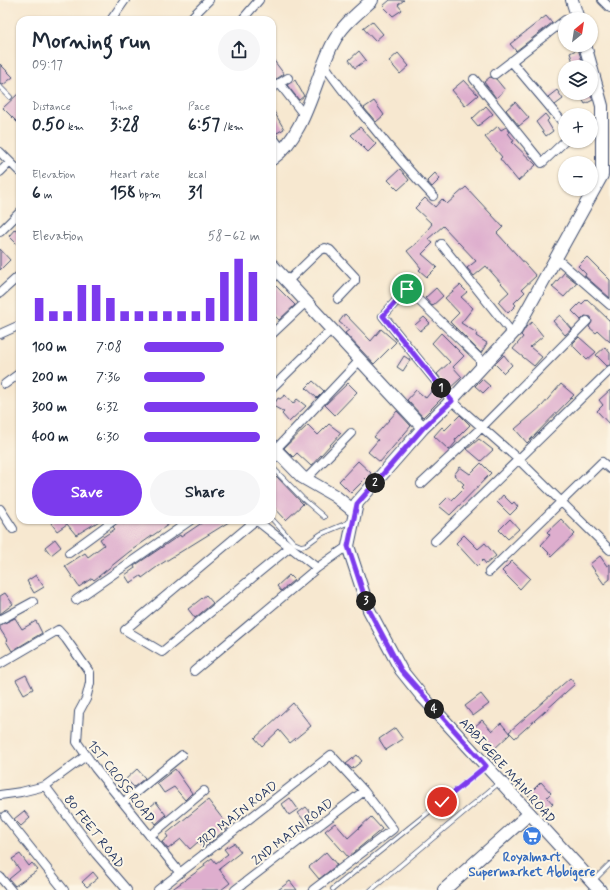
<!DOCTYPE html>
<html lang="en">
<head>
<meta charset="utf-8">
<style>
  body { margin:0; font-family:Mynerve,sans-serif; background:#f6f6f7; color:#1f2937; height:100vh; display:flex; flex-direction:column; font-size:15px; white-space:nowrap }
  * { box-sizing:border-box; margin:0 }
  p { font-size:13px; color:#747a83 }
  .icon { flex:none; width:22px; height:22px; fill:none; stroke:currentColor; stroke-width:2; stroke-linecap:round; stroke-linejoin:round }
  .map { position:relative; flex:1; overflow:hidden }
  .drawer { position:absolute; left:16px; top:16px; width:260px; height:508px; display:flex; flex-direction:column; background:#fff; border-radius:12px; box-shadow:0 1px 3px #0004 }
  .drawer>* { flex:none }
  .needle { width:26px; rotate:30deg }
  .controls { position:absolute; left:558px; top:12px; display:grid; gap:8px }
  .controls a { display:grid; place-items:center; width:40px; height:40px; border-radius:50%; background:#fff; box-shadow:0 1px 3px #0004; font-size:20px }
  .pin { position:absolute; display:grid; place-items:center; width:34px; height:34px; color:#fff; margin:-17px; border:2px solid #fff; border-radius:50%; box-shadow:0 1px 4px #0007 }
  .km { position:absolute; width:20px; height:20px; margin:-10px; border-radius:50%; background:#222; color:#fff; font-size:11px; line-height:20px; text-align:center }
  .round { display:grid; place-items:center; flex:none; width:42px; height:42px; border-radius:21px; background:#f6f6f7 }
  .summary { display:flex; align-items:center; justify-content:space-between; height:68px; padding:0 16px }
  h1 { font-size:22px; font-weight:700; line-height:30px }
  .metrics { display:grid; grid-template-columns:repeat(3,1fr); gap:6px; height:68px; padding:4px 16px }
  .metrics div { display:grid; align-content:center }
  .metrics b { font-size:17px; font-weight:700 }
  .metrics small { font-size:11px; font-weight:400 }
  .metrics p { font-size:11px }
  .chart { height:112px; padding:8px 16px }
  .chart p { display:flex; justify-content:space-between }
  .chart svg { width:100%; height:72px; margin-top:4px; stroke:#7c3aed; stroke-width:6 }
  .action { display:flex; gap:8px; margin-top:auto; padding:8px 16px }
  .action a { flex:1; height:46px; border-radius:24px; background:#7c3aed; color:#fff; font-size:16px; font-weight:700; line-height:46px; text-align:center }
  .action a+a { background:#f6f6f7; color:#1f2937 }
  ul { padding:0 16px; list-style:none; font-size:13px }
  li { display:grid; grid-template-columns:64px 48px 1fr; align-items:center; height:30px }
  li i { height:10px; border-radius:5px; background:#7c3aed }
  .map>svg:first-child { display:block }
</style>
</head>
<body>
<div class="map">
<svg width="610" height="890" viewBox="0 0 610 890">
  <rect width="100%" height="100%" fill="#fcf5e5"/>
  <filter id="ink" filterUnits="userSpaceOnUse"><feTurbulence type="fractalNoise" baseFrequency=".025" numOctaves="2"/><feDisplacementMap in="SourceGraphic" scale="8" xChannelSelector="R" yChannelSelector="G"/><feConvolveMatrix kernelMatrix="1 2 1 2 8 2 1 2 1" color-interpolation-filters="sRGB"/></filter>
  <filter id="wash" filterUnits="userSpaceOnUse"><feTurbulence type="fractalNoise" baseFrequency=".012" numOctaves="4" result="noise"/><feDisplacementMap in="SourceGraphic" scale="16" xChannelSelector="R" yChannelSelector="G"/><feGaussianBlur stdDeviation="0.9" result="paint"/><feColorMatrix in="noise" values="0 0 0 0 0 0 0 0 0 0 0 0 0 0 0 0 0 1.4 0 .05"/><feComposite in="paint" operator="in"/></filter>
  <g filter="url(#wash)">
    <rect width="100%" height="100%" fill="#f7e8d0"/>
    <g id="blocks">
      <path fill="#deaece" d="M390,0H404L398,5L402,10L393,16L383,6Z
        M546,16L552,23L516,51L510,44Z
        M372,21L383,34L375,41L363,28Z
        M578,49L582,61L583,67H574L572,59L570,53Z
        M359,51L366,60L355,68L349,60Z
        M398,53L409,66L400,74L389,61Z
        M272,58L284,74L272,82Z
        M0,64L13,77L3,85L0,84Z
        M490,77L496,79L505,90L496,98L484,82Z
        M295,80L304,96L299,100L287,85Z
        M464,80L478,95L465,106L452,90Z
        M557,90L563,99L555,105L548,97Z
        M20,92V125L3,108Z
        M579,93H589L593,100L585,104Z
        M374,101L384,115L376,122L364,108Z
        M515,102L529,118L519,126L506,110Z
        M486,106L493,114L478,126L472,119Z
        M272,108L284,129L277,133L272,129Z
        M545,114L549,119L547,121L553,131L546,136L536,122Z
        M498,126L501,130L506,127L510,132L508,133L514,141L512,142L536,165L518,181L500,159L502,157L485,137Z
        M360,127L376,144L368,152L351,135Z
        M400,169L409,180L398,190L388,180Z
        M435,173L440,179L432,187L427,181Z
        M466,187L503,227L497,233L536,276L522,289L525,292L514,303L516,305L508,313L498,302L509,292L486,266L474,276L467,268L476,261L443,226L428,239L433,243L422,254L437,267L427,277L419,270L421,268L407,251L417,243L432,224L415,208L425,198L435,207L442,199L447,204Z
        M15,229L20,233V247L9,236Z
        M0,249L10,260L0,270Z
        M587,257L610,280V298L585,276L586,274L578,266Z
        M564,273L577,283L564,297L552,287Z
        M275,285L295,305L279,320L272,313V289Z
        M460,285L467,292L461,297L473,308L461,323L477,333L476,336L487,343L481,353L450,322L459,313L445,298Z
        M436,288L443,296L432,306L425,298Z
        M587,299L610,321V342L598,331L596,333L589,327L592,322L591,317L585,316L581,320L572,311L580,303L582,304Z
        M345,314L371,341L381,329L396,342L374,364L345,333L349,330L339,322Z
        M560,315L572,329L565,335L553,321Z
        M424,317L430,323L420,331L415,325Z
        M532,322L543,336L530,347L542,357L534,366L513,349L523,337L521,335L526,327Z
        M441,333L464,356L453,367L462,377L449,389L437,374L450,362L432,343Z
        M579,337L596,352L587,360L573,346V343Z
        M605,347L610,353V365L607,366L596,355Z
        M504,355L512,365L504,373L495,364Z
        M404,356L410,360L403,371L397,367Z
        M482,379L490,386L483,393L475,386Z
        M313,381L324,391L317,398L306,388Z
        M348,383L357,392L335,415L325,405Z
        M561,384L574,395L527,443L515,429L542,406Z
        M434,388L442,398L423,417L407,400L416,390L426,398Z
        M610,390V425L597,411L603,405L599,400Z
        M285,395L293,404L297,399L306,406L289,422L282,414L284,412L273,406L278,398L280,399Z
        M397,411L411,426L380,462L368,452L378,440L374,437Z
        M460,415L470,425L455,440L456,442L449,450L434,436L442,427L445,430Z
        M329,424L341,433L311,466L297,453L293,457L284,448L308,425L318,435Z
        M479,439L493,450L481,461L467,449Z
        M358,461L371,473L351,493L339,481Z
        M481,463L491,473L450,515L439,506L448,497L452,500L464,488L462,486L464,484L454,475L460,467L470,474Z
        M277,477L303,504L286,520L272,505V482Z
        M503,495L512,504L514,502L518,507L510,515L497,502Z
        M510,519L519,529L508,539L499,530Z
        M561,519L575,534L552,556L541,545L550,535L547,532Z
        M56,520H101L76,535L67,524L57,531L51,523Z
        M119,520L123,524L130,520H175L129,552L94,580L92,578L79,587L65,566L85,553L88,557L104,545L100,539L115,529L113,527Z
        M206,520H232L161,564L142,578L141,576L130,583L125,575L135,568L134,566L180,535L181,537Z
        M464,535L478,549L485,543L496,556L486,564L483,560L477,566L456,543Z
        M55,539L61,547L51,555L45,547Z
        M600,556L607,566L610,564V579L604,584L590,564Z
        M512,561L530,578L520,589L502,571Z
        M36,575L44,587L34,593L27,581Z
        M289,575L294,580L281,591L277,586Z
        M5,593L13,604L0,614V596Z
        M206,595L213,603L195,618L188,609Z
        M15,618L22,629L36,621L42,633L12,651L6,641L7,640L0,629V625Z
        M26,675L33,689L24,694L16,680Z
        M570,678L575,684L515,738L509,732Z
        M481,694L489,704L473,716L465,706Z
        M293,703L311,726L290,743L279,730L262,746L255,738Z
        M482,720L492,731L501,723L510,734L491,752L472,729Z
        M395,728L403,739L386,750L379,739Z
        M357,755L362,761L352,769L346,764Z
        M137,769L145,778L134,787L126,779Z
        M175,769L192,793L185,800L174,787L164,793L157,783Z
        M541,782L551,793L547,797L553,804L545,812L528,795Z
        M290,798L298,809L289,815L282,804Z
        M208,800L229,827L203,848L198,842L190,849L181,839L168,849L162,842L168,837L166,834Z
        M156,802L166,815L156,824L146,810Z
        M306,807L316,819L308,825L298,813Z
        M24,811L30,818L21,826L14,819Z
        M371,817L382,829L348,857L325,831L335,823L348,838Z
        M234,843L241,852L219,869L230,883L221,890H171L205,866L204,864L212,858L216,863L228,854L224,849Z
        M326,852L337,865L319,879L309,867Z
        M20,854L29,866L32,863L38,870L15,886L9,879L20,870L12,859Z
        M93,872L98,878L87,887L82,882Z
        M290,881L297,890H278Z"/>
    </g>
  </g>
  <g filter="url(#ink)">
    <use href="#blocks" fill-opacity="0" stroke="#3c4b6f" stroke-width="1"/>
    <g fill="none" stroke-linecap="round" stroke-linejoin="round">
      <defs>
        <path id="lane" d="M0,87L10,97
          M274,469L302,498L324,517
          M272,519L294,543L301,546L306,545L321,534L352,521
          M594,880L610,864
          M333,889L486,766
          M371,890L500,782"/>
        <path id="street" d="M602,0L610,8
          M111,20L125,0
          M189,20L209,0
          M242,20L259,0
          M511,61L565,125
          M324,64C340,89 354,104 373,127C392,151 412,174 433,196
          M495,74L565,20
          M474,79L542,163L565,141
          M279,83L304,115
          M272,88L288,78
          M591,130L602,128
          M272,136L282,150
          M0,152L20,172
          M0,172L10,162
          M0,232L20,212
          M441,244L513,334
          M556,258L610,305
          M288,281L319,251L325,248L330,250L355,277V281L338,299
          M0,293L20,275
          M0,334L20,325
          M272,334L307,301
          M480,370V359L407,289L383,316L452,401L519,460L610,550
          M5,384L20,373
          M272,388L332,329
          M275,450L361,359
          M272,460L280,454
          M306,479L351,433
          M421,484L482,427L587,321
          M0,509L13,529
          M435,541L610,370
          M290,547L162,652L125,630L256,520L317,568
          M69,553L114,520
          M489,572L602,462L610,469
          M76,600L191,520
          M0,620L33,602
          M0,664L58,630L66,639L90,673V683L86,699L79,712L77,742L95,768L180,873
          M194,671L317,568L348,546
          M45,786L96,854L127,890
          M0,795L21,792L45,786L83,758
          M124,802L182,755
          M5,816L64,890
          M150,836L204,791
          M0,877L11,890
          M158,890L331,755L364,791L393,829L313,890
          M235,890L364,791"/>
        <path id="secondary" d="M572,0L578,19
          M585,45L602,106V175L516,330L447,405L423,428L357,503L348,546L369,610L401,670L421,695L600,890
          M272,159C306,136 315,77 333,43C342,25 358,13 372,0
          M272,265L423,428
          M272,446L302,477L335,496L355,512
          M444,890L529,814"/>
      </defs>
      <use href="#lane" stroke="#3c4b6f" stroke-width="5.5"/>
      <use href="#street" stroke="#3c4b6f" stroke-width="10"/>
      <use href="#secondary" stroke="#3c4b6f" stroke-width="14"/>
      <use href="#lane" stroke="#fff" stroke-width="4"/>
      <use href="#street" stroke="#fff" stroke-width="8"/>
      <use href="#secondary" stroke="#fff" stroke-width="12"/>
    </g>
  </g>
  <g fill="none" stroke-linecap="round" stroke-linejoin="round" filter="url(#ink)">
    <defs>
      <path id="route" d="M407,289L383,316L452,401L423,428L357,504L348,546L369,610L401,670L486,766L442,802"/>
    </defs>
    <use href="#route" stroke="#fff" stroke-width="8"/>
    <use href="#route" stroke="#7c3aed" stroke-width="5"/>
  </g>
  <defs>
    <symbol id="supermarket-disc" viewBox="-11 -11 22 22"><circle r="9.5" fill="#3f7fe0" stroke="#fcf5e5"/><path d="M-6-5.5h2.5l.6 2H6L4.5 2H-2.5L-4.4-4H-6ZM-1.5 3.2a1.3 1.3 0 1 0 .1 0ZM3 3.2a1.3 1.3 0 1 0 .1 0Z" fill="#fff"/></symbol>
  </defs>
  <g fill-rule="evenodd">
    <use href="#supermarket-disc" x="521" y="825" width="22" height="22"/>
  </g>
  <g text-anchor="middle" stroke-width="4" stroke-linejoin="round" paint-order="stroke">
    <g font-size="13" fill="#1b2f5e" stroke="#fcf5e5">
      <text transform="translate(508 770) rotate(48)" y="5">ABBIGERE MAIN ROAD</text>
      <text transform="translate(122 781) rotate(52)" y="5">1ST CROSS ROAD</text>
      <text transform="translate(237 813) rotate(-38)" y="5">3RD MAIN ROAD</text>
      <text transform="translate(95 831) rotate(52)" y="5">80 FEET ROAD</text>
      <text transform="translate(292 831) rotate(-38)" y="5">2ND MAIN ROAD</text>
    </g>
    <g font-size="13" font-weight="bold" fill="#366cbe" stroke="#fcf5e5">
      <text x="532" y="861">Royalmart<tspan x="532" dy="15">Supermarket Abbigere</tspan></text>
    </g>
  </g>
</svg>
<div class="controls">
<a><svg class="needle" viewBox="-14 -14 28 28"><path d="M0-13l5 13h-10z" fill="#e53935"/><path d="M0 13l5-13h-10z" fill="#747a83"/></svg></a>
<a><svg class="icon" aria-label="layers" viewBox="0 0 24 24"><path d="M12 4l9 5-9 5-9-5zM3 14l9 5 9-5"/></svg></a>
<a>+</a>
<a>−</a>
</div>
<div class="pin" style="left:407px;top:289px;background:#1e9e55"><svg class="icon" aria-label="arrive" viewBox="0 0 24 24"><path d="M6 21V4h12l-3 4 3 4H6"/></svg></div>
<div class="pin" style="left:442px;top:802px;background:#d93025"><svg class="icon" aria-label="check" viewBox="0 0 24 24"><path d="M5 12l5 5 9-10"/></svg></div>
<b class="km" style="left:441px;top:388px">1</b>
<b class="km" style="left:375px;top:483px">2</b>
<b class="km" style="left:366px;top:601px">3</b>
<b class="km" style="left:434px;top:709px">4</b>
<section class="drawer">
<div class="summary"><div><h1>Morning run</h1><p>09:17</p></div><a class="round"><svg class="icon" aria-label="share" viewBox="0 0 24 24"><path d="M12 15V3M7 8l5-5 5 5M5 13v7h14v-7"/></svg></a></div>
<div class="metrics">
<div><p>Distance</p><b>0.50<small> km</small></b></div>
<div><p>Time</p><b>3:28</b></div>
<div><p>Pace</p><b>6:57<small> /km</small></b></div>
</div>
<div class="metrics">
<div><p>Elevation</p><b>6<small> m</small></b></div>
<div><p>Heart rate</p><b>158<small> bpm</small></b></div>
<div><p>kcal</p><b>31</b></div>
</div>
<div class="chart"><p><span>Elevation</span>58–62 m</p>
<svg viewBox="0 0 160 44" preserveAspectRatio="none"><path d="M5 44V30M15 44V38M25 44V38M35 44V22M45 44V22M55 44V30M65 44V38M75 44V38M85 44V38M95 44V38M105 44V38M115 44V38M125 44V30M135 44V14M145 44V6M155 44V14"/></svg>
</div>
<ul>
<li><b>100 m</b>7:08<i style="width:69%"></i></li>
<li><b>200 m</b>7:36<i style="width:53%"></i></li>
<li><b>300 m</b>6:32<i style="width:98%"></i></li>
<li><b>400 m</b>6:30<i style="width:100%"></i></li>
</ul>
<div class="action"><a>Save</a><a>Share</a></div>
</section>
</div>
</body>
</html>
